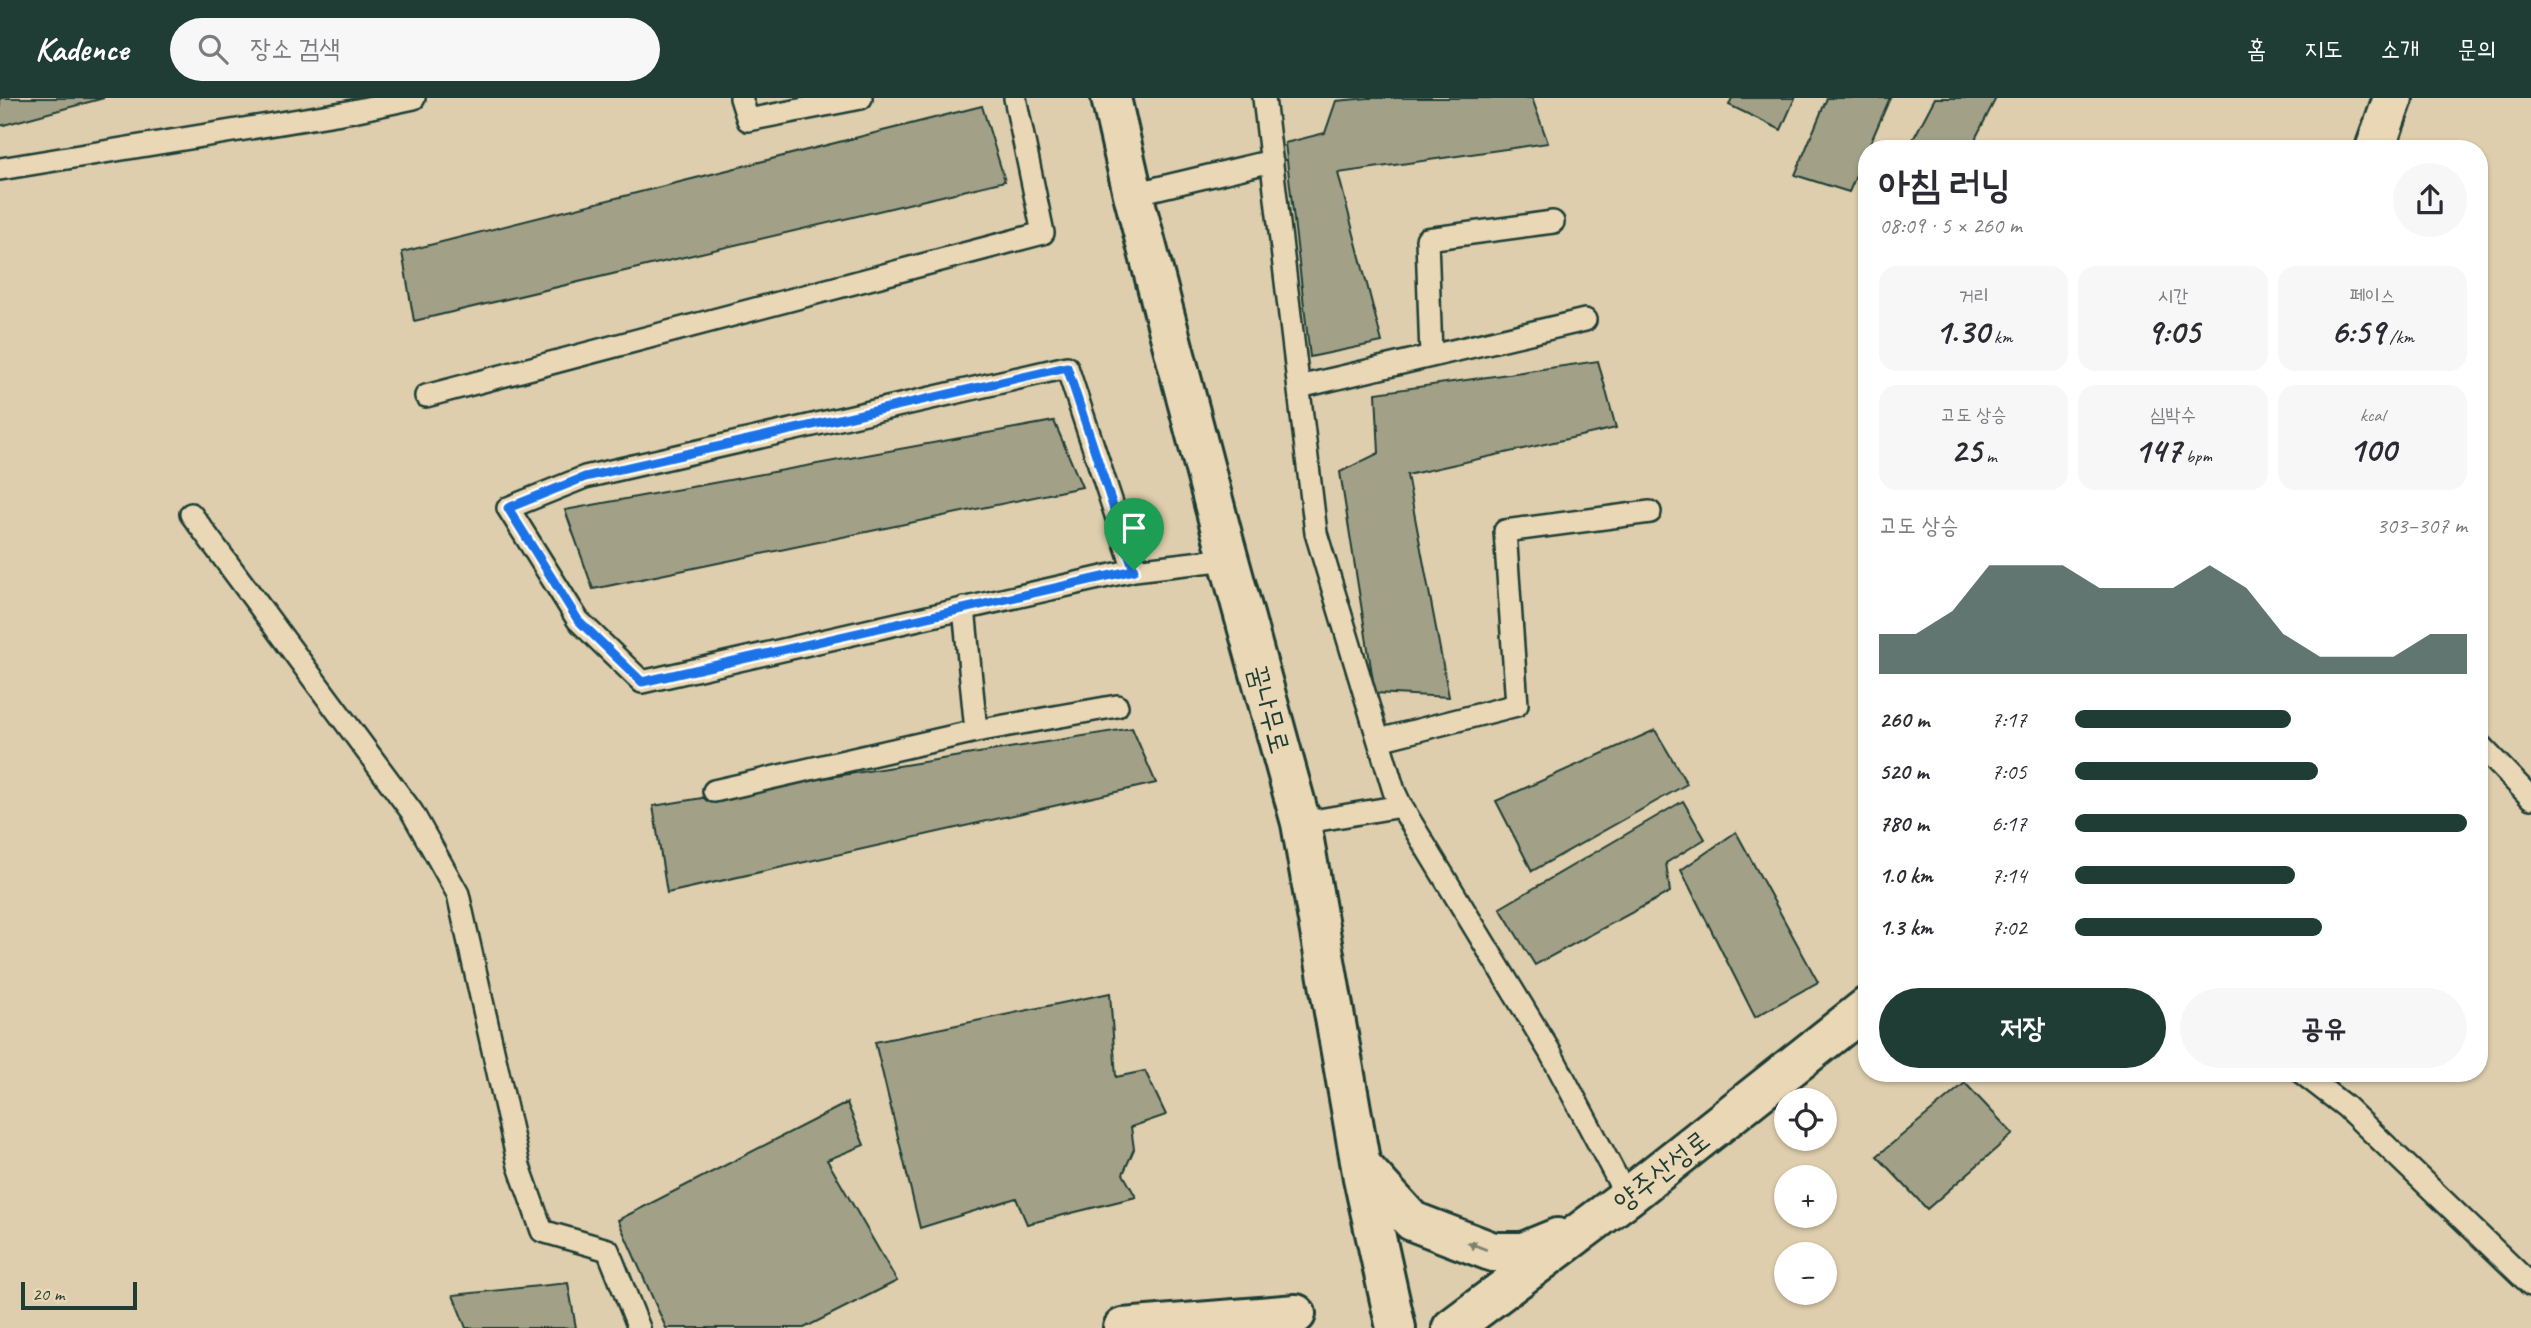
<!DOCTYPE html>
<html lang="ko">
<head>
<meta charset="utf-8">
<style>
  body { margin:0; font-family:Caveat,"Poor Story",sans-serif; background:#f7f7f7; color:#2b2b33; height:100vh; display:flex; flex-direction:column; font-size:26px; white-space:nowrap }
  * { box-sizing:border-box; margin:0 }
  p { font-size:23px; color:#7c7c81 }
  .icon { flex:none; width:38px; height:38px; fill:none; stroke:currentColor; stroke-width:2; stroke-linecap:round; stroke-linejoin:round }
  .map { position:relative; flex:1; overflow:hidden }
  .drawer { position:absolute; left:1858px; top:42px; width:630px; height:942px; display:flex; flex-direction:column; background:#fff; border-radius:28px; box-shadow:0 2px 5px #0004 }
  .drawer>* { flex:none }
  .controls { position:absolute; left:1774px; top:990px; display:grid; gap:14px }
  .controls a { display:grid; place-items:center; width:63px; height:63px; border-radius:50%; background:#fff; box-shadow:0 2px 5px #0004; font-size:35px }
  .scale { position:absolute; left:21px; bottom:18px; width:116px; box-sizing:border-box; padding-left:7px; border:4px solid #1f3d34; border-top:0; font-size:19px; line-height:24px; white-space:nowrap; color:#1f3d34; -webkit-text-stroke:5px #ead7b5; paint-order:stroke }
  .pin { position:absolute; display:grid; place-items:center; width:60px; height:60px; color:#fff; margin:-72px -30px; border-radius:50% 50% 50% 0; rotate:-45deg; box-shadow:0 0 7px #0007 }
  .pin .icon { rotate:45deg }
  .round { display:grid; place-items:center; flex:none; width:74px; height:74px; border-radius:37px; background:#f7f7f7 }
  .head { display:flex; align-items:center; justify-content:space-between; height:119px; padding:0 21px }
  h1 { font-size:38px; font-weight:700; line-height:52px }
  .metrics { display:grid; grid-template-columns:repeat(3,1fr); gap:10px; height:119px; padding:7px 21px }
  .metrics div { display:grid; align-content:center; border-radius:18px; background:#f7f7f7; text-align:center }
  .metrics b { font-size:35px; font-weight:700 }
  .metrics small { font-size:19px; font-weight:400 }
  .metrics p { font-size:19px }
  .chart { height:196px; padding:14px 21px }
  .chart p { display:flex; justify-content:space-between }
  .chart svg { width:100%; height:126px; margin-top:7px; fill:#1f3d34; opacity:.7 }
  .primary-button { display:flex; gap:14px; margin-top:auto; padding:14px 21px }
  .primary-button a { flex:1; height:80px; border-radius:42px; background:#1f3d34; color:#fff; font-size:28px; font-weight:700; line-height:80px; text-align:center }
  .primary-button a+a { background:#f7f7f7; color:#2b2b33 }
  ul { padding:0 21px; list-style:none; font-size:23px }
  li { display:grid; grid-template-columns:112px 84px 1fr; align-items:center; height:52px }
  li i { height:18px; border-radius:9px; background:#1f3d34 }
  header { display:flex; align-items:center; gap:42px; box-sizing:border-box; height:98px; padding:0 35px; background:#1f3d34; color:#fff }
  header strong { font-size:33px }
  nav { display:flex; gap:38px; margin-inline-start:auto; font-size:24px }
  .search { width:490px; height:63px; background:#f7f7f7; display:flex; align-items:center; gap:18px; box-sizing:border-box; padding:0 24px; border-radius:38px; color:#7c7c81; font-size:26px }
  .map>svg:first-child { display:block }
</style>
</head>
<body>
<header>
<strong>Kadence</strong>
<div class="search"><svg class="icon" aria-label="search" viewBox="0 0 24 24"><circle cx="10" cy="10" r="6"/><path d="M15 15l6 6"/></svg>장소 검색</div>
<nav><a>홈</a><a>지도</a><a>소개</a><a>문의</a></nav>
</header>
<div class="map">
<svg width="2531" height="1230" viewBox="0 0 2531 1230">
  <rect width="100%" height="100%" fill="#decead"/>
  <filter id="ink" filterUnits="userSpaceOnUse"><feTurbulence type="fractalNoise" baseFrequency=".0143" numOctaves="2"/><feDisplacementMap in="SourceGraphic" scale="14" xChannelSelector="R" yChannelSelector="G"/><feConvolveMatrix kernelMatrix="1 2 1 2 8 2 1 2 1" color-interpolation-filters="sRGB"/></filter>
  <g filter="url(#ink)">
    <path fill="#a2a188" stroke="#1f3d34" stroke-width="2" d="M0,0H104L0,28Z
      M1368,0H1532L1548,45L1338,75L1382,244L1310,259L1285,45L1325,35L1336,3Z
      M1732,0H1795L1781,32L1729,7Z
      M1827,0H1890L1849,94L1795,77Z
      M1935,0H1996L1970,51H1908Z
      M982,8L1005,83L414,223L402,154Z
      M1598,263L1616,330L1407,377L1449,599L1375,595L1340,374L1379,355L1376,295Z
      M1054,323L1082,389L593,491L565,412Z
      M1132,630L1156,685L667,795L653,708Z
      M1655,632L1687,686L1532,773L1496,703Z
      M1683,703L1705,741L1666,765L1670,794L1535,867L1500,810Z
      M1736,734L1818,884L1755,919L1681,772Z
      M1110,895L1116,979L1145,973L1166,1017L1131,1029L1134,1051L1123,1076L1136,1099L1027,1126L1016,1100L920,1130L875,944Z
      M1965,985L2013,1036L1927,1111L1877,1058Z
      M847,1005L864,1047L827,1062L897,1183L804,1230H666L618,1122Z
      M568,1185L576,1230H466L453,1197Z"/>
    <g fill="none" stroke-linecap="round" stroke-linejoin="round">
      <defs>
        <path id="lane" d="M741,0L748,22L861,0
          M1264,0L1316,435L1394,693L1401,708L1550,954L1627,1099
          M0,71L348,14L414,0
          M1133,96L1272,63
          M1431,258L1427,141L1553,124
          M1299,289L1585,222
          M426,298L1043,135L1015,0
          M191,416L412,714L458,796L519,1068L542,1133L608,1152L639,1230
          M1134,472L1067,269L585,379L508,410L578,522L642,584L1134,472L1228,461
          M964,510L976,633L1117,608
          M1379,642L1517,607L1505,433L1650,414
          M2480,647L2531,700
          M714,693L976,633
          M1301,725L1401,708
          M2302,975L2346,1009L2531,1187"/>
        <path id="street" d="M1111,0L1133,96L1224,444L1301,725L1363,1080L1396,1230
          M1123,1230L1296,1216"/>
        <path id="secondary" d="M2375,51L2393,0
          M1361,1067L1412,1123L1493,1154H1523L1557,1140
          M1452,1230L1627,1099L1867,909"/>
      </defs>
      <use href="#lane" stroke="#1f3d34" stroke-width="26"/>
      <use href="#street" stroke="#1f3d34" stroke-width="44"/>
      <use href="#secondary" stroke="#1f3d34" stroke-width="44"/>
      <use href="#lane" stroke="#ead7b5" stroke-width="21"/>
      <use href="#street" stroke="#ead7b5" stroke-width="38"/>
      <use href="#secondary" stroke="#ead7b5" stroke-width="38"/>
    </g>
    <defs><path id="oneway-solid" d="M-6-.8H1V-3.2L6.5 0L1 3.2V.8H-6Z" transform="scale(1.75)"/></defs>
    <use fill="#7a826e" href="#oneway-solid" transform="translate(1477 1148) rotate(-159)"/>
  </g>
  <g fill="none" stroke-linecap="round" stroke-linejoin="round" filter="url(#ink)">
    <defs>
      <path id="route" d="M1067,269L1134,472L642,584L578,522L508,410L585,379Z"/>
    </defs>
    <use href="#route" stroke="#fff" stroke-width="14"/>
    <use href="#route" stroke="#1a73e8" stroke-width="9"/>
  </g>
  <g text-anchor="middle" stroke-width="5" stroke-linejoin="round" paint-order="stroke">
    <g font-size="28" fill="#1f3d34" stroke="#ead7b5">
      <text transform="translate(1270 611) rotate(75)" y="10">꿈나무로</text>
      <text transform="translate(1661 1072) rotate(-38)" y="10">양주산성로</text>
    </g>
  </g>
</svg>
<div class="controls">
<a><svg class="icon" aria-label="locate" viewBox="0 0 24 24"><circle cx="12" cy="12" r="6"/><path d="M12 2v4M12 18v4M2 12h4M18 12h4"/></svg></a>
<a>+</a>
<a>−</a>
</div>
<div class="scale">20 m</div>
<div class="pin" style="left:1134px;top:472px;background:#1e9e55"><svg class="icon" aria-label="arrive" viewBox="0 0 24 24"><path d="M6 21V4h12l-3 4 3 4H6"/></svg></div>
<section class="drawer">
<div class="head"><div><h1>아침 러닝</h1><p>08:09 · 5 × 260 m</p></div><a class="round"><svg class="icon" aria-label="share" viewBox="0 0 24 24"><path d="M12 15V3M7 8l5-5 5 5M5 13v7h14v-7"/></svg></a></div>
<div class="metrics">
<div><p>거리</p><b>1.30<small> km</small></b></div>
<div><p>시간</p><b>9:05</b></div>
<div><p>페이스</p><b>6:59<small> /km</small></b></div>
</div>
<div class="metrics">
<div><p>고도 상승</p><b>25<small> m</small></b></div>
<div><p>심박수</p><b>147<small> bpm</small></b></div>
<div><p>kcal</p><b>100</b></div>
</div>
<div class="chart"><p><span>고도 상승</span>303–307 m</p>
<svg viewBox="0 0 160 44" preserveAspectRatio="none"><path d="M0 44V30L10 30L20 22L30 6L40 6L50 6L60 14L70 14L80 14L90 6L100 14L110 30L120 38L130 38L140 38L150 30L160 30V44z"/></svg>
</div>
<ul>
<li><b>260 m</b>7:17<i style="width:55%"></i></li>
<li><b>520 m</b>7:05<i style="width:62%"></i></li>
<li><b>780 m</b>6:17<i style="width:100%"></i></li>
<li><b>1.0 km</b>7:14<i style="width:56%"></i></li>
<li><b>1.3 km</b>7:02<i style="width:63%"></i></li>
</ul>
<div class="primary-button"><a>저장</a><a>공유</a></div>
</section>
</div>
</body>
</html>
